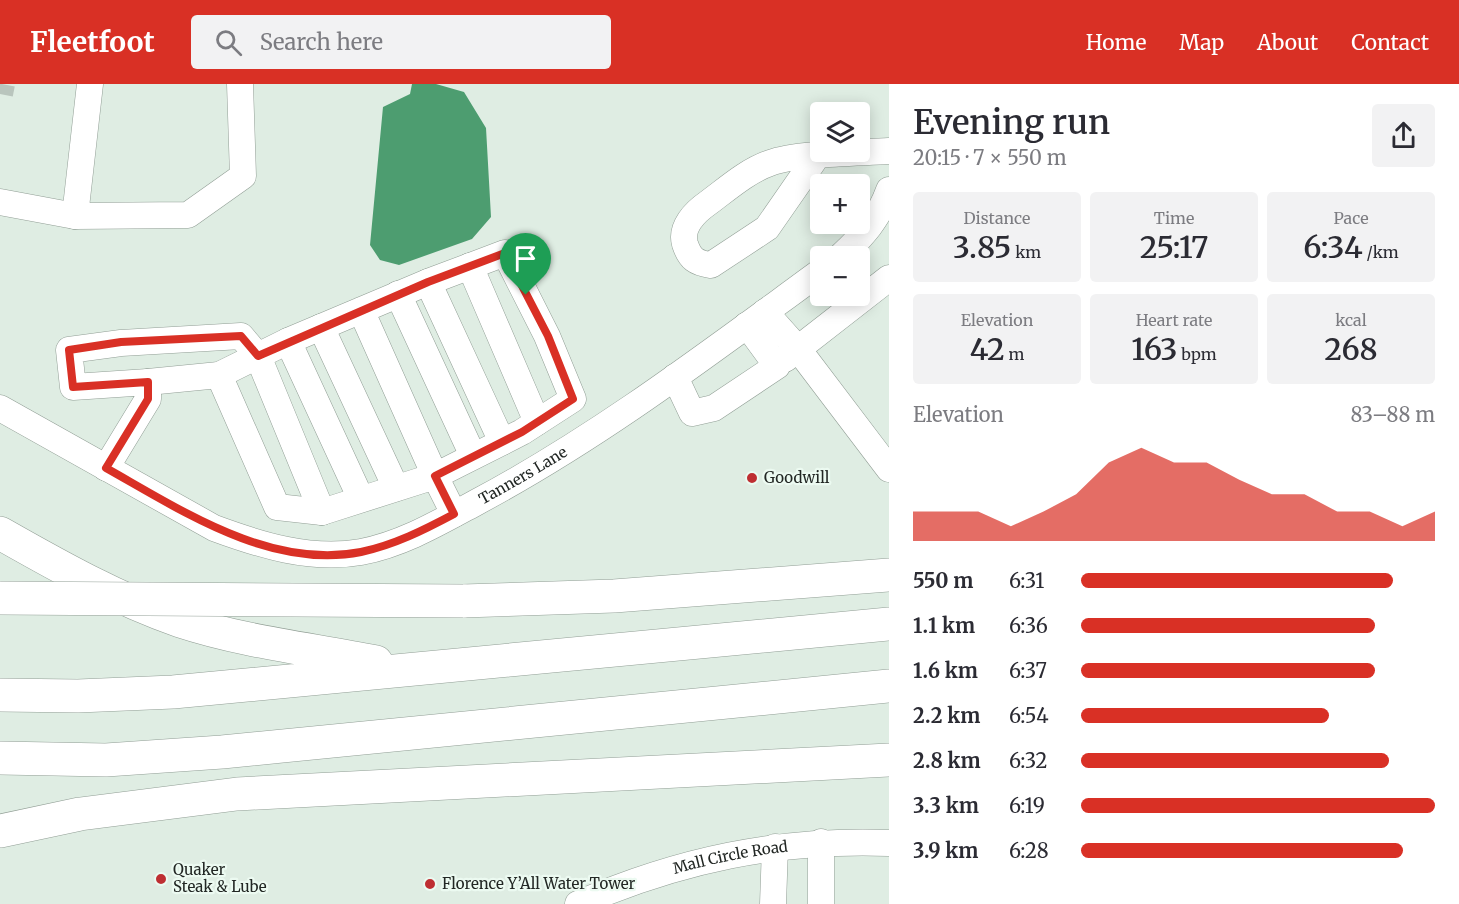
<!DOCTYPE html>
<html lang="en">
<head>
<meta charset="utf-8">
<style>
  body { margin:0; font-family:Merriweather,serif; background:#f2f2f3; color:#2b2b33; height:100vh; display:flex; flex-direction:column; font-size:22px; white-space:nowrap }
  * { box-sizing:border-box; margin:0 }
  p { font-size:20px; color:#7c7c81 }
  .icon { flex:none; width:33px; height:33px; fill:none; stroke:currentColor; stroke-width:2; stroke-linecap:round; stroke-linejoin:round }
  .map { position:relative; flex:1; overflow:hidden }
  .details { display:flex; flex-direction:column; background:#fff; width:570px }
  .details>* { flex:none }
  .buttons { position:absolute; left:810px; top:18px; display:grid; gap:12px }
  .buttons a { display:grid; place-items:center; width:60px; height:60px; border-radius:6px; background:#fff; box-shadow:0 3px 15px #0003; font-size:30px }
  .pin { position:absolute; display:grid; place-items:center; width:51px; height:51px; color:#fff; margin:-62px -26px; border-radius:50% 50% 50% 0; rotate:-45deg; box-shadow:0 0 6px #0007 }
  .pin .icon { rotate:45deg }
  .round { display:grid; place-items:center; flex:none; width:63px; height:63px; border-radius:6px; background:#f2f2f3 }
  .headline { display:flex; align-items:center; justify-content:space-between; height:102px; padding:0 24px }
  h1 { font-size:33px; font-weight:600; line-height:45px }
  .metrics { display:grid; grid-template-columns:repeat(3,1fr); gap:9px; height:102px; padding:6px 24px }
  .metrics div { display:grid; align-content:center; border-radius:6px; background:#f2f2f3; text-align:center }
  .metrics b { font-size:30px; font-weight:600 }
  .metrics small { font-size:16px; font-weight:400 }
  .metrics p { font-size:16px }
  .chart { height:168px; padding:12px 24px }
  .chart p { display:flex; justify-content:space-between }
  .chart svg { width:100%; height:108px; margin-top:6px; fill:#d93025; opacity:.7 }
  ul { padding:0 24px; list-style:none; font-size:20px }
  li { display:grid; grid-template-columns:96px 72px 1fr; align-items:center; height:45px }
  li i { height:15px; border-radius:8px; background:#d93025 }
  header { display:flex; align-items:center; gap:36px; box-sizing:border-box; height:84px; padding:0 30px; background:#d93025; color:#fff }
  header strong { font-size:28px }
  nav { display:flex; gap:33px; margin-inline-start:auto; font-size:21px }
  .search { width:420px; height:54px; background:#f2f2f3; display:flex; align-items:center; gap:15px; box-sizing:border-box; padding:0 21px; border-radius:6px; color:#7c7c81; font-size:22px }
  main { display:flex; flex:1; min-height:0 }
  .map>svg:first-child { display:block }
</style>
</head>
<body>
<header>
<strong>Fleetfoot</strong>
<div class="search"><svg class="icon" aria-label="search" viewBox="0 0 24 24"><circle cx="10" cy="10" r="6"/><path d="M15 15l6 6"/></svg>Search here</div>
<nav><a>Home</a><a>Map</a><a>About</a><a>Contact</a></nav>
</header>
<main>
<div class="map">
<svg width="889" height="820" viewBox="0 0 889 820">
  <rect width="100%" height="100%" fill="#dfede3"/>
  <path fill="#4d9d70" d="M412,0H436L464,8L486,44L491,133L472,155L399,181L380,176L370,161L383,23L410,10Z"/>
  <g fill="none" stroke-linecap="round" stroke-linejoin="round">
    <path stroke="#b9c5bd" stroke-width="26" stroke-dasharray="26 13" stroke-linecap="butt" d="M0,10L2,0"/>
    <defs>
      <g id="minor">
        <path d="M90,0L75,132L188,131L243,92L240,0"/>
        <path d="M817,72L767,144L711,181C696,179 690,175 685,160C680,143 695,128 708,119C727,105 747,87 770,79C797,69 858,69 889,67"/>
        <path d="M0,118L75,132"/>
        <path d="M841,172C863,152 879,134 889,106"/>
        <path d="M470,182L537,338"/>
        <path d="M428,198L502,358"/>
        <path d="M398,210L473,372"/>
        <path d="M765,228L798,265L889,385"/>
        <path d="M321,243L396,404"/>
        <path d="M288,257L361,415"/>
        <path d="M785,275L889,194"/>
        <path d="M219,291L277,423L322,428L435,392L454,430"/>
        <path d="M675,293L692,329L714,324L777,282L747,241"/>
        <path d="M148,298L219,291L288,257L428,198L505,169L547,252L573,315L522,348L435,392L361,226"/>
        <path id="s1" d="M0,324L214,444C260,461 311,477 361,468C403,460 440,438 477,418C599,353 709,269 820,188"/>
        <path d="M106,384L148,315V298L73,303L69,266L121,259L241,252L258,272L322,428"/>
        <path id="s2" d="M578,820C679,776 778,755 889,759"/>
        <path d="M773,820L775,763"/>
        <path d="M821,820V758"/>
      </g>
      <path id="highway" d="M0,449C58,482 117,515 180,537C244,558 311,565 376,578
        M463,517L614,512L889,491
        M0,611L78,612L173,608L889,540
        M0,674L106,676L222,668L889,602
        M0,747L80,730L237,710L889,676"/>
    </defs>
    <use href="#minor" stroke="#919e95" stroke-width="27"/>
    <use href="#highway" stroke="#919e95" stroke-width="34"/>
    <use href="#minor" stroke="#fff" stroke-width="26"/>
    <use href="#highway" stroke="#fff" stroke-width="33"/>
    <defs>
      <path id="highway-bridge" d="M0,514L463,517"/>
    </defs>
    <use href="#highway-bridge" stroke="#919e95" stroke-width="34" stroke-linecap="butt"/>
    <use href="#highway-bridge" stroke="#fff" stroke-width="33"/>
  </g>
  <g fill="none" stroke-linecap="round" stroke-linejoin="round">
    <defs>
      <path id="route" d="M505,169L548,252L573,315L522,348L435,392L454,430C424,446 394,461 361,468C270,486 181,426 106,384L148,315V298L73,303L69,266L121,258L241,252L258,272L428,198Z"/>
    </defs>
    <use href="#route" stroke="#fff" stroke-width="12"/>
    <use href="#route" stroke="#d93025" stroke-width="8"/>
  </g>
  <g fill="#be2e32" stroke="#ecfaf1" stroke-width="2">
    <circle cx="752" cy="394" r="6"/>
    <circle cx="161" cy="795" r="6"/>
    <circle cx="430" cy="800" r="6"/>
  </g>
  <g text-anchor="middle" stroke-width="4.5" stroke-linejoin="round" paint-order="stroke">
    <g font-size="15" fill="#222724" stroke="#ecfaf1">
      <text dy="5" stroke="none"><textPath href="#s1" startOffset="576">Tanners Lane</textPath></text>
      <text dy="5" stroke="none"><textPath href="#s2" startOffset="160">Mall Circle Road</textPath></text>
    </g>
    <g font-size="15" fill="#222724" stroke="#ecfaf1" text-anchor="start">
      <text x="764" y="399">Goodwill</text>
      <text x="173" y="791">Quaker<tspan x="173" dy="17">Steak &amp; Lube</tspan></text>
      <text x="442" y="805">Florence Y’All Water Tower</text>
    </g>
  </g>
</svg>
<div class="buttons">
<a><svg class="icon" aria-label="layers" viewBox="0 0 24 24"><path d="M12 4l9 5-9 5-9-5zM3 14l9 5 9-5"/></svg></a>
<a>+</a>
<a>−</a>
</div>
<div class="pin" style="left:526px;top:211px;background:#1e9e55"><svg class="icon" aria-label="arrive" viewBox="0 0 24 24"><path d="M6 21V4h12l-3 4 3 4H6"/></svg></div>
</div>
<section class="details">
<div class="headline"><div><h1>Evening run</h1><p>20:15 · 7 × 550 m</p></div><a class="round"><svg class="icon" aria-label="share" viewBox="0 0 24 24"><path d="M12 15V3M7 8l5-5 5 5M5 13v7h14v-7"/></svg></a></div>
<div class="metrics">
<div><p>Distance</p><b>3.85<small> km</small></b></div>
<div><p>Time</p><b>25:17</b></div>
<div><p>Pace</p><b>6:34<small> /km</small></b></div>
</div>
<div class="metrics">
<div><p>Elevation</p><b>42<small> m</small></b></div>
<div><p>Heart rate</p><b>163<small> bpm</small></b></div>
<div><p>kcal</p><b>268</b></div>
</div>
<div class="chart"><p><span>Elevation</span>83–88 m</p>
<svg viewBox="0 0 160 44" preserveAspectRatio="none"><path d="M0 44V32L10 32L20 32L30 38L40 32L50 25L60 12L70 6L80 12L90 12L100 19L110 25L120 25L130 32L140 32L150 38L160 32V44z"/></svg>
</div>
<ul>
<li><b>550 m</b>6:31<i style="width:88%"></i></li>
<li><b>1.1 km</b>6:36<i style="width:83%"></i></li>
<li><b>1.6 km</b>6:37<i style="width:83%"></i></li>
<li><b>2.2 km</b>6:54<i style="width:70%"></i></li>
<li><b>2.8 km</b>6:32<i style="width:87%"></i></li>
<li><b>3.3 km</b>6:19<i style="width:100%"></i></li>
<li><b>3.9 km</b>6:28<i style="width:91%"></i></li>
</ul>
</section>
</main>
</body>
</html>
